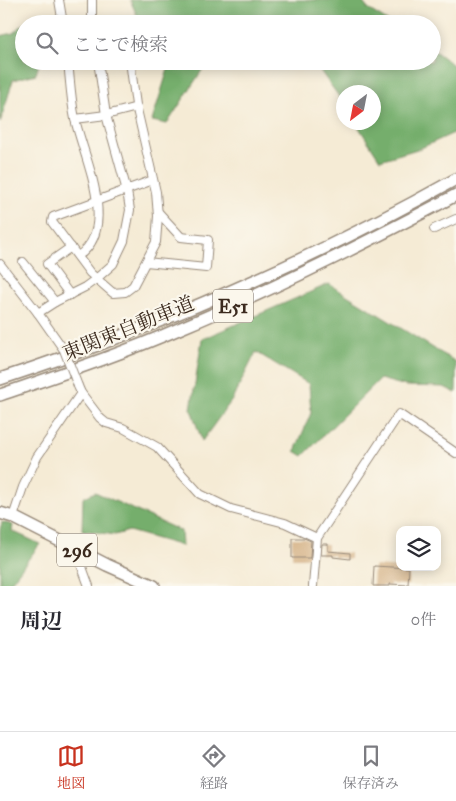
<!DOCTYPE html>
<html lang="ja">
<meta charset="utf-8">
<style>
:root{--surface:#fff;--page:#f2f2f3;--text:#2b2b33;--muted:#7c7c81;--line:#e1e1e2;--accent:#c8321e}
body{margin:0;font-family:"IM FELL Great Primer","Noto Serif JP",serif;background:var(--page);color:var(--text)}
.controls{position:absolute;right:15px;bottom:15px;display:grid;overflow:hidden;border-radius:10px;box-shadow:0 2px 12px #0003}
.controls button{width:45px;height:45px;display:grid;place-items:center;padding:0;border:0;border-bottom:1px solid var(--line);background:var(--surface);color:var(--text);font:25px sans-serif}
.compass{position:absolute;left:336px;top:85px;width:45px;height:45px;border-radius:50%;background:var(--surface);box-shadow:0 2px 12px #0003;rotate:212deg}
.list{margin:0;padding:0;list-style:none}
h2{display:flex;justify-content:space-between;align-items:center;height:65px;margin:0;padding:0 20px;font-size:21px}
h2 small{font-size:16px;font-weight:400;color:var(--muted)}
.icon{flex:none;width:28px;height:28px;fill:none;stroke:currentColor;stroke-width:2;stroke-linecap:round;stroke-linejoin:round}
.map{position:relative;flex:none;width:456px;height:586px;overflow:hidden}
.search{position:absolute;background:var(--surface);box-shadow:0 2px 12px #0003;left:15px;right:15px;top:15px;height:55px;display:flex;align-items:center;gap:12px;box-sizing:border-box;padding:0 18px;border-radius:28px;color:var(--muted);font-size:19px}
.sheet{height:145px;background:var(--surface)}
nav{display:flex;justify-content:space-around;align-items:center;box-sizing:border-box;height:70px;border-top:1px solid var(--line);background:var(--surface);font-size:14px;color:var(--muted)}
nav a{display:grid;justify-items:center;gap:2px}
nav .on{color:var(--accent)}
.map>svg:first-child{display:block}
.forest{fill:#74ae6c;stroke:#586c45}
.building{fill:#d3af82}
.lines{fill:none;stroke-linecap:round;stroke-linejoin:round}
.minor-casing{stroke:#988a7a;stroke-width:10}
.highway-casing{stroke:#988a7a;stroke-width:14}
.minor{stroke:#fff;stroke-width:8}
.highway{stroke:#fff;stroke-width:11}
.minor-bridge-casing{stroke:#988a7a;stroke-width:10;stroke-linecap:butt}
.minor-bridge{stroke:#fff;stroke-width:8}
.labels{text-anchor:middle;dominant-baseline:central;stroke-width:4.5;stroke-linejoin:round;paint-order:stroke}
.shield{fill:#fbf7ec;stroke:#75685c;stroke-width:1}
.shield-label{font-size:19px;font-weight:bold;fill:#3b2a1e}
.street-label{font-size:20px;fill:#3b2a1e;stroke:#fbf7ec}
</style>
<div class="map">
<svg width="456" height="586" viewBox="0 0 456 586">
<rect width="100%" height="100%" fill="#fbf7ec"/>
<filter id="ink" filterUnits="userSpaceOnUse"><feTurbulence type="fractalNoise" baseFrequency=".02" numOctaves="2"/><feDisplacementMap in="SourceGraphic" scale="10" xChannelSelector="R" yChannelSelector="G"/><feConvolveMatrix kernelMatrix="1 2 1 2 8 2 1 2 1" color-interpolation-filters="sRGB"/></filter>
<filter id="wash" filterUnits="userSpaceOnUse"><feTurbulence type="fractalNoise" baseFrequency=".0096" numOctaves="4" result="noise"/><feDisplacementMap in="SourceGraphic" scale="20" xChannelSelector="R" yChannelSelector="G"/><feGaussianBlur stdDeviation="1.12" result="paint"/><feColorMatrix in="noise" values="0 0 0 0 0 0 0 0 0 0 0 0 0 0 0 0 0 1.4 0 .05"/><feComposite in="paint" operator="in"/></filter>
<g filter="url(#wash)">
<rect width="100%" height="100%" fill="#f5ebd5"/>
<g class="forest">
<polygon points="130,0 361,0 368,9 392,24 285,24 280,17 269,24 141,24"/>
<polygon points="24,24 24,61 40,61 36,74 13,80 0,123 0,36 13,33"/>
<polygon points="432,49 456,67 456,132 421,148 380,160 356,123 374,122 374,92 344,92 343,102 313,61 432,61"/>
<polygon points="165,61 208,61 167,124 152,121 169,66"/>
<polygon points="329,284 456,362 456,393 444,387 406,386 380,379 303,456 295,451 311,413 309,384 256,352 232,400 202,441 191,409 202,339"/>
<polygon points="95,492 181,531 182,546 129,531 115,535 82,530 83,498"/>
<polygon points="2,522 13,525 12,531 40,544 8,586 0,586 0,530"/>
</g>
<g id="blocks">
<g class="building">
<polygon points="292,538 304,538 311,541 310,558 292,558"/>
<polygon points="322,544 328,544 328,551 350,553 350,559 333,557 333,555 321,555"/>
<polygon points="374,566 409,568 408,585 390,584 390,586 373,586"/>
</g>
</g>
</g>
<g filter="url(#ink)">
<use href="#blocks" fill-opacity="0" stroke="#988a7a" stroke-width="1"/>
<g class="lines">
<defs>
<g id="minor">
<polyline points="59,0 63,24"/>
<polyline points="92,0 92,24"/>
<path d="M68,61C70,80 71,100 75,119C83,156 120,229 78,256"/>
<polyline points="130,61 136,105 156,192 158,216 156,242 133,286 125,292 113,293 90,273 52,222 53,217 153,180"/>
<polyline points="75,119 106,115 137,107"/>
<polyline points="434,229 456,219"/>
<polyline points="23,262 55,302"/>
<polyline points="146,262 206,268 208,240 181,237 158,212"/>
<polyline points="0,264 38,313 64,350"/>
<polyline points="70,295 47,264 71,247"/>
<polyline points="38,313 55,302 85,287 96,279 113,264 124,241 130,210 127,191 106,115 98,61"/>
<polyline points="78,386 81,393 100,418 106,423 123,428 157,447 200,494 231,509 285,523 317,538"/>
<polyline points="13,517 23,487 37,457 81,393"/>
<polyline points="82,552 79,559 89,586"/>
<polyline points="313,586 317,538 399,414 456,453"/>
</g>
<g id="highway">
<path d="M0,379C159,327 310,261 456,179"/>
<path d="M0,395C61,374 122,354 181,328C275,289 366,243 456,195"/>
<polyline points="0,513 13,517 107,565 154,586"/>
</g>
</defs>
<use href="#minor" class="minor-casing"/>
<use href="#highway" class="highway-casing"/>
<use href="#minor" class="minor"/>
<use href="#highway" class="highway"/>
<defs>
<polyline id="minor-bridge" points="64,350 78,386"/>
</defs>
<use href="#minor-bridge" class="minor-bridge-casing"/>
<use href="#minor-bridge" class="minor-bridge"/>
</g>
</g>
<g class="labels">
<g class="shield">
<rect x="213" y="289.5" width="40" height="33" rx="4"/>
<rect x="57" y="533.5" width="40" height="33" rx="4"/>
</g>
<g class="shield-label">
<text x="233" y="306">E51</text>
<text x="77" y="550">296</text>
</g>
<g class="street-label">
<text transform="translate(128 328) rotate(-22)">東関東自動車道</text>
</g>
</g>
</svg>
<div class="controls">
<button><svg class="icon" aria-label="layers" viewBox="0 0 24 24"><path d="M12 4l9 5-9 5-9-5zM3 14l9 5 9-5"/></svg></button>
</div>
<svg class="compass" viewBox="-18 -18 36 36"><path d="M0-13l5 13h-10z" fill="#e53935"/><path d="M0 13l5-13h-10z" fill="#7c7c81"/></svg>
<div class="search"><svg class="icon" aria-label="search" viewBox="0 0 24 24"><circle cx="10" cy="10" r="6"/><path d="M15 15l6 6"/></svg>ここで検索</div>
</div>
<section class="sheet">
<h2>周辺<small>0件</small></h2>
<ul class="list">
</ul>
</section>
<nav>
<a class="on"><svg class="icon" aria-label="map" viewBox="0 0 24 24"><path d="M3 6l6-2 6 2 6-2v14l-6 2-6-2-6 2zM9 4v14M15 6v14"/></svg>地図</a>
<a><svg class="icon" aria-label="directions" viewBox="0 0 24 24"><path d="M12 3l9 9-9 9-9-9zM9 14v-3h6M13 9l2 2-2 2"/></svg>経路</a>
<a><svg class="icon" aria-label="saved" viewBox="0 0 24 24"><path d="M7 4h10v16l-5-4-5 4z"/></svg>保存済み</a>
</nav>
